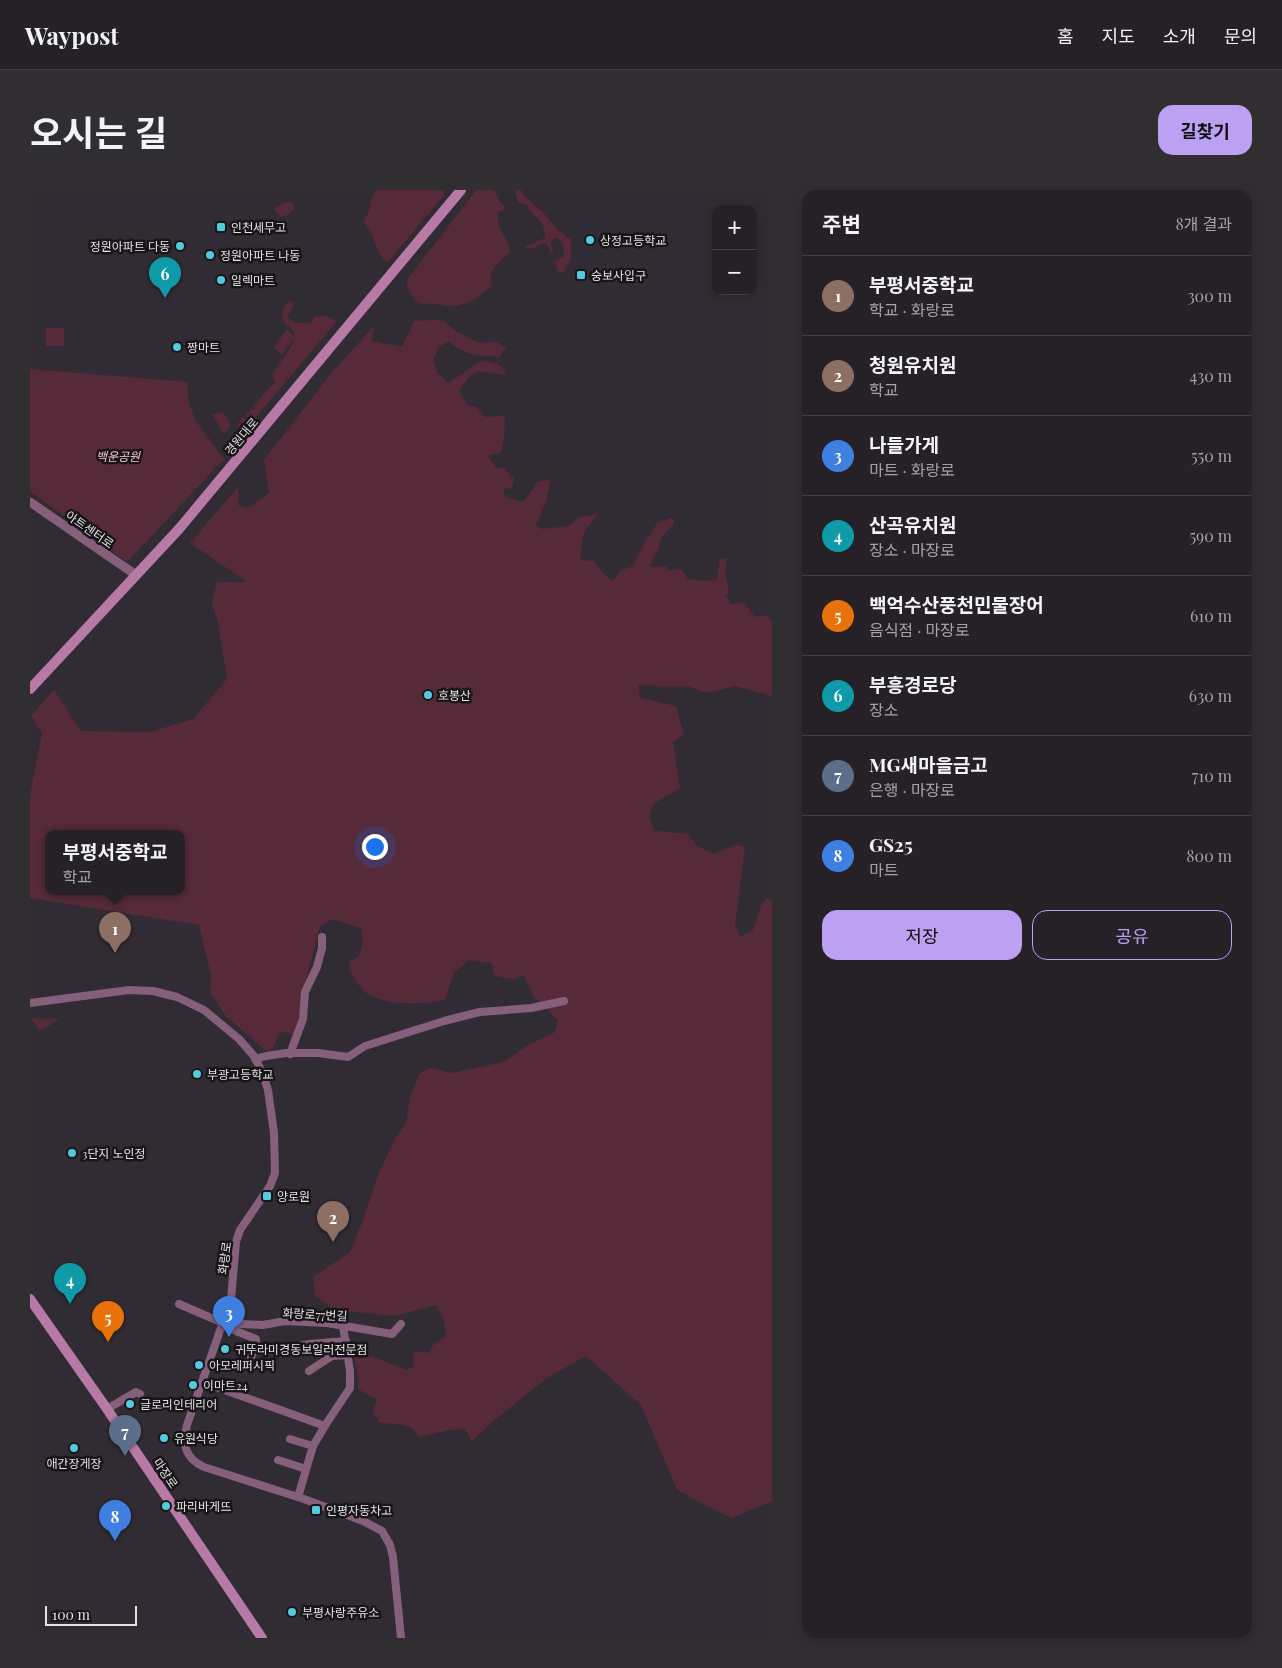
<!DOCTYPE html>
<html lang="ko">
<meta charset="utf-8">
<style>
:root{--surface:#252126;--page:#312e32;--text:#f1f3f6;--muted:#a3a3a7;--line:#423e43;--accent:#bca0f2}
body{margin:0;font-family:"Playfair Display","Noto Sans KR",serif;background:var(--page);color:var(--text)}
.controls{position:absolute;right:15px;top:15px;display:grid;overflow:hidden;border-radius:10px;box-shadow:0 2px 12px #0003}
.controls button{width:45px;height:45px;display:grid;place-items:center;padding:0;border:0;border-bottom:1px solid var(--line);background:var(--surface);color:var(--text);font:25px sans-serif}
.scale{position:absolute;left:15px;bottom:12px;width:92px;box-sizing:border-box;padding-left:5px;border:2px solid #e5e2e6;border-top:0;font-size:14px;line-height:18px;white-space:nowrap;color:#e5e2e6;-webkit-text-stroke:4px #181518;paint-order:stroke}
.you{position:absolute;left:344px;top:656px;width:18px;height:18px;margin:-12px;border:4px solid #fff;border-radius:50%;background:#1a73e8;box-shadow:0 0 0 8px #1a73e833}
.badge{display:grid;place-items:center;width:32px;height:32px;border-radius:50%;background:var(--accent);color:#fff;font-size:16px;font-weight:700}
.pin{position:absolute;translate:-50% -41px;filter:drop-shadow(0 1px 2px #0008)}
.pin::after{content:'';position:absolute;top:26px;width:18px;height:15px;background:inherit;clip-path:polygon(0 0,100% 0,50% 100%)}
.popup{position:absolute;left:15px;top:640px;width:140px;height:65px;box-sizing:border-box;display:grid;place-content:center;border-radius:10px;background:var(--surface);filter:drop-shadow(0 1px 4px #0005);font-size:16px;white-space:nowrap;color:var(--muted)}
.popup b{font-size:19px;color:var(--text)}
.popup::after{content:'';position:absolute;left:50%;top:100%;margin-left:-10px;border:10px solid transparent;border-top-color:var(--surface)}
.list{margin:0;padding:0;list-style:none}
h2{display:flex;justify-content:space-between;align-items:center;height:65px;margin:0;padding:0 20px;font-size:21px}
h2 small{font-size:16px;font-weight:400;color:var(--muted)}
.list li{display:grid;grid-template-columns:32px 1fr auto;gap:15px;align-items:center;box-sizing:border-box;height:80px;padding:0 20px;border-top:1px solid var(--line)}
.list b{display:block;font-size:19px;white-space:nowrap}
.list p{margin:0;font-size:16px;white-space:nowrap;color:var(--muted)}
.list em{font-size:16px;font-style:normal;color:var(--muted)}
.actions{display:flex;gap:10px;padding:15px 20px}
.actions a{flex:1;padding:11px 0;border:1px solid var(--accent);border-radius:15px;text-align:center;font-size:18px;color:var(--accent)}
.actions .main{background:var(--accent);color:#111}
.map{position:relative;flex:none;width:742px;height:1448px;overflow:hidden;border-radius:15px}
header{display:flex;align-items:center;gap:30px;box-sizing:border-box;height:70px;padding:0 25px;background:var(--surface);border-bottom:1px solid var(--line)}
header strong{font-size:24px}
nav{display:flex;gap:28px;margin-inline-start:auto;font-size:18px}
.intro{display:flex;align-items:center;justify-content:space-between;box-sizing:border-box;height:120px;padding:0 30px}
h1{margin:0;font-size:35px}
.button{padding:12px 22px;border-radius:15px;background:var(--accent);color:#111;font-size:18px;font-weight:700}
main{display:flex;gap:30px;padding:0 30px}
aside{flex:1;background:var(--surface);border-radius:15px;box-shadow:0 2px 12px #0003}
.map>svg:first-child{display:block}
.green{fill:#562a39;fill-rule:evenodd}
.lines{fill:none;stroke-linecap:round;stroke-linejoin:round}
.minor{stroke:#865f7a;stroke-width:8}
.tertiary{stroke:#865f7a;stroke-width:9}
.secondary{stroke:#b779a5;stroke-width:10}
.poi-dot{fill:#55cadf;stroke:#181518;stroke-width:2}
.labels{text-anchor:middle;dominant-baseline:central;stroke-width:5;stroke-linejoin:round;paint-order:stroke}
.poi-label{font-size:12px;fill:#e5e2e6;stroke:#181518;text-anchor:start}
.street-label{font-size:12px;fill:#e5e2e6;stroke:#181518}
.park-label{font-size:12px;font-style:italic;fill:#fac2d2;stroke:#181518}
</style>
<header>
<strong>Waypost</strong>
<nav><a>홈</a><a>지도</a><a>소개</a><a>문의</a></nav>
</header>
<div class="intro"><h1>오시는 길</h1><a class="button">길찾기</a></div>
<main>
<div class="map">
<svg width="742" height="1448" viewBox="0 0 742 1448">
<rect width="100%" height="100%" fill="#312c33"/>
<g class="green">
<polygon points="347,0 414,0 414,5 357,73 348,62 343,46 335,35 334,30 339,22 341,9"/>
<path d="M446,0H464L470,12L474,15L475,20L467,22C468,28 468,34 470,39C474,48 480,52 480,62C471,72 456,79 462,95C452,106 436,116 421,116C415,116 410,114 405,114C401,113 397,114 393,114C383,112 376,100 377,90Z"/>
<path d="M485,0H491L496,8L513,22L527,39L541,50V68L534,82H528L525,71L534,66L533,55L529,49L525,48L521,51L523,64L520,62L518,56L514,53L504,58L497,59L495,57L515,48C517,29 501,28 497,15L488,12Z"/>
<polygon points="256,12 262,12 265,18 259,24 252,27 246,22 245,18"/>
<path d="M260,110L264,115L258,126L259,130L267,133L282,132L285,127L296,126L307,131L222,232L215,225L222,219L226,220L222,217L245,192L242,185L244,181L260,159L263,151V149L252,165L244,157L257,139L264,147V142L252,129C253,121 253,116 260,110Z"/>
<path d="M405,130L414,131L427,142L449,153L466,152L476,158L469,167C449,165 434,166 419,151L410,156L403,169L407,183L419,193L450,171C462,172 472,172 476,185L449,181L439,187L429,200L438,216L447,217L455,227L475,226L474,247L471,262L458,266L466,278H474L484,289L482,298L473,299L475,307L493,312L508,292L521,289L516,311L506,335L512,339L539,336L549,327L568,324L554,342L550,370L564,371L572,382L583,391L590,381L603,376L615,352L628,332L643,328L644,334L632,346L628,360L619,377L635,376L640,381L651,379L658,389L675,391L687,389L690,369L697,368L695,384L699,402L696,405L701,414L714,412L725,427L735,425L742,431V506L705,496L677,503L657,496L643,497L608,495L610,508L646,516L654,545L643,552L650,598L623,614L619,628L625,641L658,644L667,656L684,664L706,655L715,657L705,735L710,747L723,740L731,715L737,708L742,710V1311L701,1328L647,1300L611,1215L556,1166L517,1188L466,1229L442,1251L435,1239L420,1240L389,1247C380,1230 365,1236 349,1232L343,1222L347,1210L328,1199L329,1188L323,1164L346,1168L376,1180L383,1177L384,1161L398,1163L403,1155L416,1146L414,1130L406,1115L365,1126L304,1120L285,1106L283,1087L320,1062L334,1028L348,985L364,950L376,933L380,907L389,884L400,878L422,883L473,872L500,854L525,842L528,830L503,806L494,785L483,789L465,786L461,773L439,770L424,783L415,810C392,814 356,817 335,802C329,797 324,787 319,780L320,771L329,766L333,753L331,738L301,729L290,736L275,793L270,825L263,846L255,841L248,845L243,859L236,861L195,825L180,802L181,786L169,735L0,708V604L12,543L1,526L24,500L51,541L120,542L163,529L197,489L188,432L182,414L187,392H217L160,353L208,297L209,316L218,318L239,303L234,270L303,181L344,136L342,151L372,157L384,131ZM19,644H151V702H19Z"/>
<rect x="16" y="138" width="18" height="18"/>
<polygon points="0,179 157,192 159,213 165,230 194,269 97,372 0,301"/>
<polygon points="194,223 201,236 194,244 182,224"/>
<polygon points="213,227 220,234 213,242 208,238 208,234"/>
<polygon points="0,828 29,829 11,841"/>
</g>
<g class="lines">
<g class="minor">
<path d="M0,813L99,800L123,801L147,807L174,820L209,849L224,866L232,882L238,900L244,943L245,983L240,996L210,1040L206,1052L201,1109L157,1235C152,1255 155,1268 174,1277L274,1309L333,1331L352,1341L360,1355L363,1367L371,1448"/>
<polyline points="260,864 273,829 275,802 287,777 292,758 292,747"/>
<polyline points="225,869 236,866 256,863 288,863 318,867 335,856 414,831 450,822 501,818 534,811"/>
<polyline points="149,1114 193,1133 196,1137 226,1149 226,1157 221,1167"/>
<polyline points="193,1133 233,1135 255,1131 297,1133 362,1144 371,1134"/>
<polyline points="241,1161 280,1154 316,1151"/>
<polyline points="279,1181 302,1166 318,1165"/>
<polyline points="172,1192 295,1236"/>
<polyline points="77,1219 106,1202 110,1204"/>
<polyline points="260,1249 283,1256"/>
<polyline points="248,1270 276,1279"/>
<polyline points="268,1307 283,1256 296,1234 320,1198 320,1181 313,1136"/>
</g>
<polyline class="tertiary" points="0,312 106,385"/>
<g class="secondary">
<polyline points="0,499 149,339 431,0"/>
<polyline points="0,1109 77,1219 232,1448"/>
</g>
</g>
<g class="poi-dot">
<rect x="186" y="32" width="10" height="10" rx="2.5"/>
<circle cx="560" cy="50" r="5"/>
<circle cx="150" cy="56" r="5"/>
<circle cx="180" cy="65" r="5"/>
<rect x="546" y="80" width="10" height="10" rx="2.5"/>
<circle cx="191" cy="90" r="5"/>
<circle cx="147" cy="157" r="5"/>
<circle cx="398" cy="505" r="5"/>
<circle cx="167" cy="884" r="5"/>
<circle cx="42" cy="963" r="5"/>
<rect x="232" y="1001" width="10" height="10" rx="2.5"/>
<circle cx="195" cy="1159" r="5"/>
<circle cx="169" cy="1175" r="5"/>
<circle cx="163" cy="1195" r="5"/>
<circle cx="100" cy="1214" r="5"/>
<circle cx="134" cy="1248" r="5"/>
<circle cx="44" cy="1258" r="5"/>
<circle cx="136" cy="1316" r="5"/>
<rect x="281" y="1315" width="10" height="10" rx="2.5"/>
<circle cx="262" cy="1422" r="5"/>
</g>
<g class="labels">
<g class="poi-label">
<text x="201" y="37">인천세무고</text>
<text x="570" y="50">상정고등학교</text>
<text x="140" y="56" text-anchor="end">정원아파트 다동</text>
<text x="190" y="65">정원아파트 나동</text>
<text x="561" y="85">숭보사입구</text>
<text x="201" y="90">일렉마트</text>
<text x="157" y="157">짱마트</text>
<text x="408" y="505">호봉산</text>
<text x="177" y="884">부광고등학교</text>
<text x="52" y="963">3단지 노인정</text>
<text x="247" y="1006">양로원</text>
<text x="205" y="1159">귀뚜라미경동보일러전문점</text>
<text x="179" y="1175">아모레퍼시픽</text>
<text x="173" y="1195">이마트24</text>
<text x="110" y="1214">글로리인테리어</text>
<text x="144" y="1248">유원식당</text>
<text x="44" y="1273" text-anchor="middle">애간장게장</text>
<text x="146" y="1316">파리바게뜨</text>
<text x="296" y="1320">인평자동차고</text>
<text x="272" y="1422">부평사랑주유소</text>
</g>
<g class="street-label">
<text transform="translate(211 246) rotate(-50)">경원대로</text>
<text transform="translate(60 339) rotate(35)">아트센터로</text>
<text transform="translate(194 1068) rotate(-82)">화랑로</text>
<text transform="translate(285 1124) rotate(3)">화랑로77번길</text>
<text transform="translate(136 1283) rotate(56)">마장로</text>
</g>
<g class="park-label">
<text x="88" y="266">백운공원</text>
</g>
</g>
</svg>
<div class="controls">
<button>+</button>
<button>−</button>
</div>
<div class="scale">100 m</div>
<div class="you"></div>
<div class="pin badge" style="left:85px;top:763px;background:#8d6e63">1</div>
<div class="popup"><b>부평서중학교</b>학교</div>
<div class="pin badge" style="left:303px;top:1052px;background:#8d6e63">2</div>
<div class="pin badge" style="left:199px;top:1147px;background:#3f7fe0">3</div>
<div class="pin badge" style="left:40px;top:1114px;background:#0f9aa8">4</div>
<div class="pin badge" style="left:78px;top:1152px;background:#e8710a">5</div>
<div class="pin badge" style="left:135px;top:108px;background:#0f9aa8">6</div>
<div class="pin badge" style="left:95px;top:1266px;background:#5c6f8a">7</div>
<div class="pin badge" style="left:85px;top:1351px;background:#3f7fe0">8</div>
</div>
<aside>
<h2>주변<small>8개 결과</small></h2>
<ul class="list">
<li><span class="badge" style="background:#8d6e63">1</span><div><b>부평서중학교</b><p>학교 · 화랑로</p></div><em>300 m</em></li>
<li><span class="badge" style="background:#8d6e63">2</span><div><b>청원유치원</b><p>학교</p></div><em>430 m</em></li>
<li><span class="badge" style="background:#3f7fe0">3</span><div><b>나들가게</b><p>마트 · 화랑로</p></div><em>550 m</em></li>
<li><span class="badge" style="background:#0f9aa8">4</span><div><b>산곡유치원</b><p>장소 · 마장로</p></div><em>590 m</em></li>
<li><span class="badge" style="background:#e8710a">5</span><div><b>백억수산풍천민물장어</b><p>음식점 · 마장로</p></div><em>610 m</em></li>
<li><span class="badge" style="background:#0f9aa8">6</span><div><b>부흥경로당</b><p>장소</p></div><em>630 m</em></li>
<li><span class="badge" style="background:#5c6f8a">7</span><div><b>MG새마을금고</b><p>은행 · 마장로</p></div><em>710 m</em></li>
<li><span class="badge" style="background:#3f7fe0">8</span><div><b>GS25</b><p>마트</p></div><em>800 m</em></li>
</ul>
<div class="actions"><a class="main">저장</a><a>공유</a></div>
</aside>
</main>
